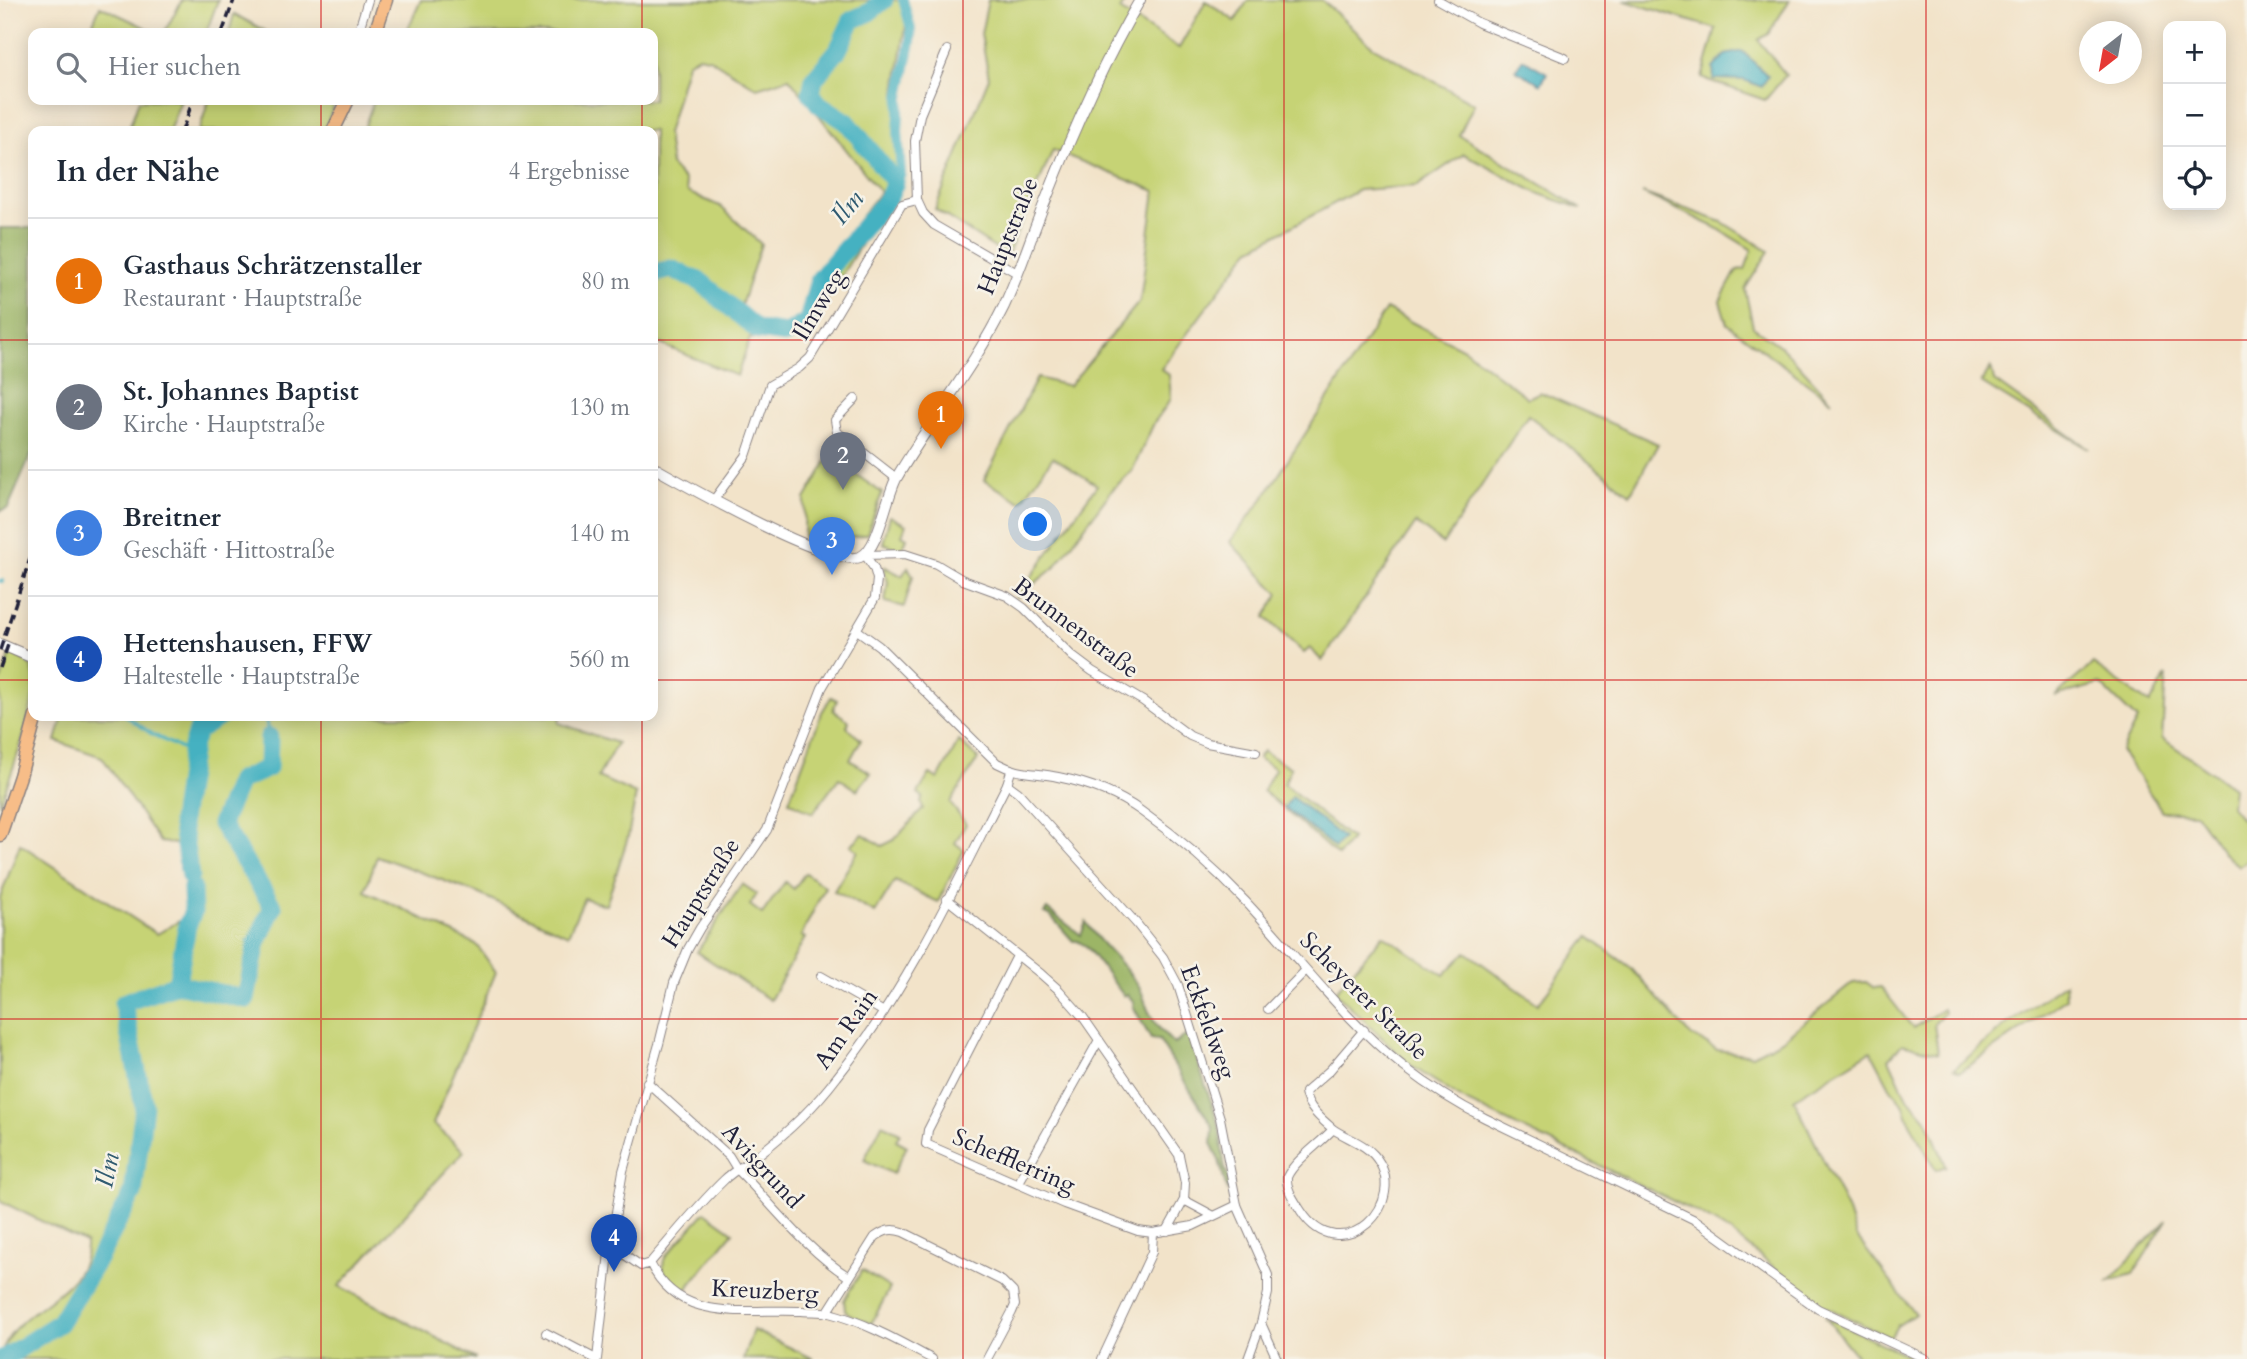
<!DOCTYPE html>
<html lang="de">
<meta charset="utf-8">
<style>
:root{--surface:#fff;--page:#f6f6f7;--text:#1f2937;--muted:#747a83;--line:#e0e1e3;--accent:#b5179e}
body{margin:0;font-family:Cardo,serif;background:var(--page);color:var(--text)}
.controls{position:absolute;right:21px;top:21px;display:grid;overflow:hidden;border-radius:14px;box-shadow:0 4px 18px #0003}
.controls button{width:63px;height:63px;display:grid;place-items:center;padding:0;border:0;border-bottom:2px solid var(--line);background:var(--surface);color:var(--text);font:35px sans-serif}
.compass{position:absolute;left:2079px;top:21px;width:63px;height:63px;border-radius:50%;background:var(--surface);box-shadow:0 4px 18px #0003;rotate:211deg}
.you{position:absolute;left:1036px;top:525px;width:24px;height:24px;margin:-18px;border:5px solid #fff;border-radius:50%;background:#1a73e8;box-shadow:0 0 0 10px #1a73e833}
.badge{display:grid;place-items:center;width:46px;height:46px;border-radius:50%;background:var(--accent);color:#fff;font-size:23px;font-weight:700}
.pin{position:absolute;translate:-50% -58px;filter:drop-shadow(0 2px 4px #0008)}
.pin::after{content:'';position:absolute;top:37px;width:24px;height:21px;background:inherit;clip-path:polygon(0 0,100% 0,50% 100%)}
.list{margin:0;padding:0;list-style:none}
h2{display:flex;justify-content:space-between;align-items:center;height:91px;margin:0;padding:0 28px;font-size:30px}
h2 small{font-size:23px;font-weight:400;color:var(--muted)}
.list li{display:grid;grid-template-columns:46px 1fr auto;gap:21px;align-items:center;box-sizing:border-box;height:126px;padding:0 28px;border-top:2px solid var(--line)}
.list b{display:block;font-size:26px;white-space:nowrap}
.list p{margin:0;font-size:23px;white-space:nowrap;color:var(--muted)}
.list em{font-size:23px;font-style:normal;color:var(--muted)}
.icon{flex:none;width:38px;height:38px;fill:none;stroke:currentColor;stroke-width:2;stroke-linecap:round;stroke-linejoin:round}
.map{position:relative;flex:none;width:2247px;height:1359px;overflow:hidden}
.search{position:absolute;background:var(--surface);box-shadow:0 4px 18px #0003;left:28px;top:28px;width:630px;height:77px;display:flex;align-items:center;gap:18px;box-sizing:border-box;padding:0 24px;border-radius:14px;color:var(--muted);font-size:26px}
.panel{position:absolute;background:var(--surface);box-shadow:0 4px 18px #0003;left:28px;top:126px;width:630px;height:595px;border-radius:14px}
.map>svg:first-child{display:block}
.green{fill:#c6d374;stroke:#747a58;stroke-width:2;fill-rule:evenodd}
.forest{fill:#9cb566;stroke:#5f6c50;stroke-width:2}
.water{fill:#44b1c1;stroke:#336a7e;stroke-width:2}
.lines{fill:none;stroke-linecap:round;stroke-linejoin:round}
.stream{stroke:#44b1c1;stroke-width:3.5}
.canal{stroke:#44b1c1;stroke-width:10}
.river{stroke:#44b1c1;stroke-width:19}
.minor-casing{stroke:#8a8282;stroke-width:10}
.tertiary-casing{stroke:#8a8282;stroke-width:12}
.primary-casing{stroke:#8a8282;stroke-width:15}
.minor{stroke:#fff;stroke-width:8}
.tertiary{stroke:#fff;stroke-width:10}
.primary{stroke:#f7bd88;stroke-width:12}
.rail{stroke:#22223b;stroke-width:3.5;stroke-dasharray:10 5;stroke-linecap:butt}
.grid{fill:none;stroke:#d62828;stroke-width:2;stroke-opacity:0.55}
.labels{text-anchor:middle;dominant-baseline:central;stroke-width:5;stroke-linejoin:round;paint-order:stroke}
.street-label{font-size:24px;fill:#22223b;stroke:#f7f3e8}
.water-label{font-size:26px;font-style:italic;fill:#305b71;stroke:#f7f3e8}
</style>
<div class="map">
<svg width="2247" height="1359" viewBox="0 0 2247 1359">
<rect width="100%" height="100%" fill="#f7f3e8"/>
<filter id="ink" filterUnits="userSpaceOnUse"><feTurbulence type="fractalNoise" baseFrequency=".0143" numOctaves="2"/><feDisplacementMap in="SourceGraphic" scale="14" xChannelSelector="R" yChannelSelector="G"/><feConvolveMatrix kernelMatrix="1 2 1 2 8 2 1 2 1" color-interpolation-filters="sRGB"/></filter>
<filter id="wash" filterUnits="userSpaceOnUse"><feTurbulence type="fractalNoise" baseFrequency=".00686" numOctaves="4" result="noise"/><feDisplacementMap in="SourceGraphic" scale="28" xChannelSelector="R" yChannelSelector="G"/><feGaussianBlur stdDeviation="1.57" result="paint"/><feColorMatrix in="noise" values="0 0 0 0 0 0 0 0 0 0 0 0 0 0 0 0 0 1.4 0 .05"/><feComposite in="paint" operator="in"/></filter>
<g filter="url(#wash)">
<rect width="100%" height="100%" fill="#f2e3c9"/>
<g class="green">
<polygon points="182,0 218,0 206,33 164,33"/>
<path d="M421,0H903L907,18L896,90L899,183L802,339L750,338L737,376L653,341V131H363L374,100H653V33H406ZM698,56L709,58L757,88L789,78L880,192L812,281L804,318L790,328L754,323L740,309L761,244L720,206L687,192L684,180L671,166L667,134L687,63Z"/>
<polygon points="988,0 1126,0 1120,10 1179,48 1206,1 1235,21 1248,0 1322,0 1372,46 1474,104 1459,135 1582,209 1537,193 1464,154 1417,186 1359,190 1250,249 1161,369 1169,375 1171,399 1154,423 1132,471 1112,490 1055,567 1016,598 1097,485 1053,457 1021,502 984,480 1037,378 1069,386 1140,301 1155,191 1053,150 1007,256 935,209 989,78 981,34"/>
<polygon points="1623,0 1790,0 1768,34 1758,40 1786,75 1765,100 1702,78 1716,29"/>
<polygon points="100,6 157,33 89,33"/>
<polygon points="234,14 269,33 229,33"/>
<polygon points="139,100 181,100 169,131 128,131"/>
<polygon points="209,100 336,100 324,131 199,131"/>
<polygon points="1642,193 1722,222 1769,251 1745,289 1753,327 1783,348 1832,401 1727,324 1720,301 1737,270 1745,269 1752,250 1715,227"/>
<polygon points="1386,309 1464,349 1528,398 1540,392 1658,444 1630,494 1528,415 1443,544 1416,523 1322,661 1310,648 1304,653 1265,617 1279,594 1230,542 1265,496"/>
<polygon points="1991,367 1994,381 2089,449 1981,383"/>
<path d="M830,456L882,493L867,534C846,540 826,540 804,538L805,499Z"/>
<polygon points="890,516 906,525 902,535 907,538 902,550 883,543"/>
<polygon points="885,567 902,576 908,567 913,576 904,607 885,602 888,582 884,570"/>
<path d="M11,653C17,657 29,661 32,669C43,692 9,779 0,805V683Z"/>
<polygon points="2093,664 2150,704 2166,675 2162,738 2233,788 2231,806 2247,826 2247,861 2239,866 2225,855 2195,813 2162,811 2121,751 2137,720 2100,684 2055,696"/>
<polygon points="831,697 837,700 833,710 849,721 847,727 861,740 850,760 871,773 857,790 839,778 813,813 789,801 822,712"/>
<path d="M63,716H560L559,723L617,743L598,777L636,794L628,837L606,905L584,898L568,935L477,893L377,856L365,891L476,944L496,972L433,1124L464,1151L339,1286L476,1359H0V1354C4,1347 8,1337 14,1330C37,1302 88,1287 86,1243L0,1201V898L20,844L157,934L191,914L183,845L160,842L102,757L56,741Z"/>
<polygon points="959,741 978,759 950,803 966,824 955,843 964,850 938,902 895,881 875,913 834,891 858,851 851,845 863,834 882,846 894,840 923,809 921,802 923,797 918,793 930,774 938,779"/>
<polygon points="1263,751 1291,768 1284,784 1351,839 1338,856 1263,791 1275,769 1258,758"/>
<polygon points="805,873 825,887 801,936 805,938 770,1000 697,952 742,884 757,894 750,905 762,914 785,882 794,889"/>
<polygon points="1383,935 1444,975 1466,952 1538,1004 1588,937 1630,967 1688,1033 1717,1050 1752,1055 1782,1040 1853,983 1866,982 1874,988 1881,987 1913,1028 1943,1009 1944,1013 1934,1024 1938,1053 1902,1044 1889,1059 1906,1096 1927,1120 1946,1166 1936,1170 1910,1123 1904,1106 1890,1087 1871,1051 1794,1099 1847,1209 1856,1236 1915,1314 1897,1326 1890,1338 1820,1304 1730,1232 1698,1213 1465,1101 1410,1065 1335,992"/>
<polygon points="2065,983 2066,998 1960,1072 1954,1069 2007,1024"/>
<polygon points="882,1124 900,1133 896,1140 907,1146 893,1174 864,1160"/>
<path d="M705,1212L733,1232L685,1291C672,1280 658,1276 665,1257Z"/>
<polygon points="2167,1220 2133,1274 2109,1281"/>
<polygon points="862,1270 890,1288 871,1324 849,1314 845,1310 844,1300"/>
<polygon points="1825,1317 1915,1359 1859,1359"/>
<polygon points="753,1330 814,1359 743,1359"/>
</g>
<g class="forest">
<polygon points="0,228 33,228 33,450 8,508 0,511"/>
<path d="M1047,909L1081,935L1086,922C1101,947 1126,964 1140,989C1144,996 1145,1003 1148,1010C1154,1024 1164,1034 1174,1044L1188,1034L1219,1125L1225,1170L1231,1181L1227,1190L1219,1160L1212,1145L1213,1127L1159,1040L1151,1039L1133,1006L1134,1002L1127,994L1124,996L1086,946L1077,941H1073L1050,915L1044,913Z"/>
</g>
<g class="water">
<polygon points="1742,51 1768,76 1762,87 1744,80 1714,79 1713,68 1725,55"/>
<polygon points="1523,59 1547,73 1541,84 1516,70"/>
<polygon points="1292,797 1343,838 1335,848 1284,807"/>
</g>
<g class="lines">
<g class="stream">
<polyline points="0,581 3,581"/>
<polyline points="126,716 152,734 191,754"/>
<polyline points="265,716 269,737"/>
</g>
<polyline class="canal" points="895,182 901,174 898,131 900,97 911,42 911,29 903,0"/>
<g class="river">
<polyline points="653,274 671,269 701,282 757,330 787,334 808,321 819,280 889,197 895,182 847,122 819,104 811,93 814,79 838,50 852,20 868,13 884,0"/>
<polyline points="190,876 181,821 192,747 197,731 221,716"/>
<polyline points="177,984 187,926 193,912 192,888"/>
<polyline points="3,1359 59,1323 98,1259 133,1193 144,1106 123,1003 177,984 246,999 257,942 273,907 221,824 239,781 268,768 269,737"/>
</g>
</g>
</g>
<g filter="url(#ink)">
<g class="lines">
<defs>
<g id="minor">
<polyline points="1438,0 1479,23 1565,58"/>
<polyline points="358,33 368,0"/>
<polyline points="947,50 920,115 915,141 917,200 923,213 934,225 1017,273"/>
<polyline points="855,399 835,420 837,432 896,478"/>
<polyline points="713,501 746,456 770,385 799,368 810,358 902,204 917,200"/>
<polyline points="865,555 905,554 936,564 963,580 1007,596 1024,608 1072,656 1092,671 1143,701 1190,736 1207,743 1256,752"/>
<path d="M857,630L879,646L997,763C1019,775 1034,772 1058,777C1088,783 1116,793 1141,811C1178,837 1215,869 1246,902C1298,957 1344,1020 1404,1067C1430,1087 1457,1104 1485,1118L1697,1221L1818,1309L1926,1359"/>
<polyline points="1007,784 1018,792 1136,923 1163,957 1178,985 1220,1118 1237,1205 1268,1275 1268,1293 1261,1323 1248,1359"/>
<polyline points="947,899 1041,974 1059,990 1083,1017 1179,1155 1185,1183 1184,1200"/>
<polyline points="1017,956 928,1130 926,1144 1064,1204 1138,1231 1153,1233 1193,1226 1237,1205"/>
<polyline points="821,976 884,1012"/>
<polyline points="1268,1009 1306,970"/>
<path d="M647,1082L729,1156L737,1169C773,1205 806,1250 849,1277"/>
<path d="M1333,1129C1346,1138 1364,1143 1374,1155C1414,1201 1341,1273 1301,1211C1294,1200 1286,1189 1287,1177C1295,1160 1320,1144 1333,1129C1321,1119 1307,1107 1305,1092L1330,1070L1364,1030"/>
<polyline points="1018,1184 1099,1040"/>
<polyline points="1167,1231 1184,1200 1212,1215"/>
<path d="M609,1253H622L641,1266L650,1263C680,1325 746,1308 802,1311C811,1312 821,1311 829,1313C865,1322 900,1342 932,1359"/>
<path d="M650,1263C674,1235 697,1206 724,1180C734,1170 747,1164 758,1155C787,1133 815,1106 837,1077C908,989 956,884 1007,784L1011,771"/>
<path d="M827,1313L875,1237C885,1230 891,1228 903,1232L1002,1281L1013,1292L1015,1305L1012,1312L987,1359"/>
<polyline points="1261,1323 1277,1359"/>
<polyline points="546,1333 596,1359"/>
<polyline points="597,1359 609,1253 623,1171 659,1044 674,983 688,949 700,928 767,830 822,688 875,598 877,579 874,568 865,555"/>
<polyline points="1102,1359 1152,1252 1153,1233"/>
</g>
<g id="tertiary">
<path d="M653,467C685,485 831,568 860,557C879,550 886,496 897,477C931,419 974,367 1004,306C1020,272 1031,236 1045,202C1072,133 1102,64 1140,0"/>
<polyline points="0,644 33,658"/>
</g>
<g id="primary">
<polyline points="375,33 386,0"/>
<polyline points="333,131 348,100"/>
<polyline points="0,835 20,776 36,716"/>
</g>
</defs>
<use href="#minor" class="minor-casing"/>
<use href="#tertiary" class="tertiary-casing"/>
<use href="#primary" class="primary-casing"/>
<use href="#minor" class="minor"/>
<use href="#tertiary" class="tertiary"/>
<use href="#primary" class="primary"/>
<g class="rail">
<polyline points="222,33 234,0"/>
<polyline points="182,131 193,100"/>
<polyline points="0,650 33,550"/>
<polyline points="0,668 9,642"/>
</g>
</g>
</g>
<path class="grid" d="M321,0V33M642,0V33M963,0V1359M1284,0V1359M1605,0V1359M1926,0V1359M321,100V131M642,100V131M0,340H33M653,340H2247M0,680H33M653,680H2247M321,716V1359M642,716V1359M0,1019H2247"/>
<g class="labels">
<g class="street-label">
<text transform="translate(1008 236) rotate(-68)">Hauptstraße</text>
<text transform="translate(819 305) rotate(-59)">Ilmweg</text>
<text transform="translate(1076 628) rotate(37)">Brunnenstraße</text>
<text transform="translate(701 893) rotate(-58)">Hauptstraße</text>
<text transform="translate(1364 996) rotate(45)">Scheyerer Straße</text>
<text transform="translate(1208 1022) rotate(70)">Eckfeldweg</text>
<text transform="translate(846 1029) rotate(-55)">Am Rain</text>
<text transform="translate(1014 1161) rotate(23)">Schefflerring</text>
<text transform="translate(762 1166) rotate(47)">Avisgrund</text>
<text transform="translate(765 1291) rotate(3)">Kreuzberg</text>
</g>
<g class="water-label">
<text transform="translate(847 207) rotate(-50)">Ilm</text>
<text transform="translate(107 1170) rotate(-78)">Ilm</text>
</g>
</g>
</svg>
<div class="controls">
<button>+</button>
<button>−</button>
<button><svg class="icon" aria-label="locate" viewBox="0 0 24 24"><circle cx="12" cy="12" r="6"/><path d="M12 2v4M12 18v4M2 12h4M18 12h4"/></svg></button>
</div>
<svg class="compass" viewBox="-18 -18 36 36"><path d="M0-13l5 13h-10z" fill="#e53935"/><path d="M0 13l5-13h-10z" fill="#747a83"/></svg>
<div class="you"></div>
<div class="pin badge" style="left:941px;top:449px;background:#e8710a">1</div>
<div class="pin badge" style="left:843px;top:490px;background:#6b7280">2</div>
<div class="pin badge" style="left:832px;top:575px;background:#3f7fe0">3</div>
<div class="pin badge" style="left:614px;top:1272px;background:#1a4fb4">4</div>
<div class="search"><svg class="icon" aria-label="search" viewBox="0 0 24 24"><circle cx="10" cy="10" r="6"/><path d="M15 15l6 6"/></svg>Hier suchen</div>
<section class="panel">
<h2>In der Nähe<small>4 Ergebnisse</small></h2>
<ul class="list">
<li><span class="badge" style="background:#e8710a">1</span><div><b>Gasthaus Schrätzenstaller</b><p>Restaurant · Hauptstraße</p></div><em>80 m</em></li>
<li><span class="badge" style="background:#6b7280">2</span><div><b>St. Johannes Baptist</b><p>Kirche · Hauptstraße</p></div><em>130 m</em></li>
<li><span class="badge" style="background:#3f7fe0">3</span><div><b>Breitner</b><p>Geschäft · Hittostraße</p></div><em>140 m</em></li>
<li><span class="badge" style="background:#1a4fb4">4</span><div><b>Hettenshausen, FFW</b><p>Haltestelle · Hauptstraße</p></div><em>560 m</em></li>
</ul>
</section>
</div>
